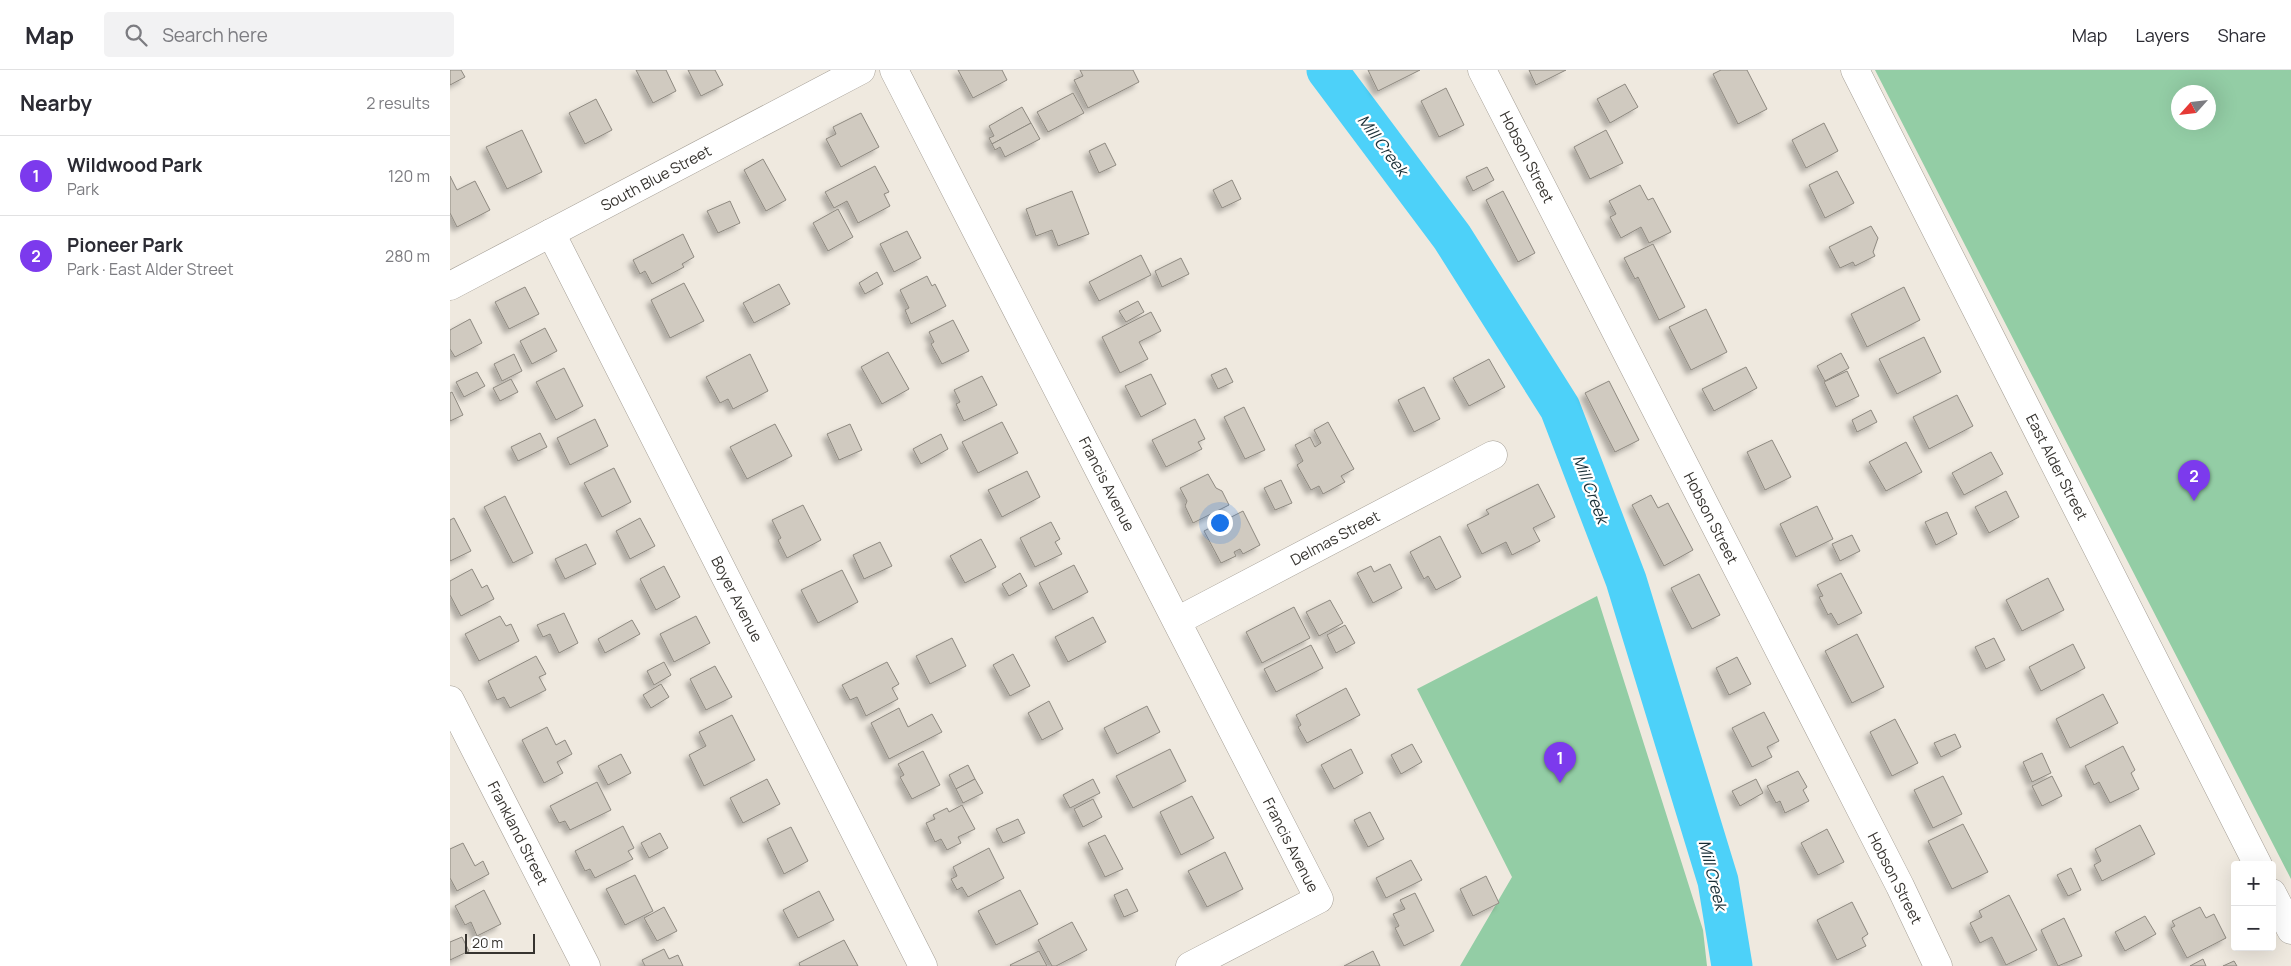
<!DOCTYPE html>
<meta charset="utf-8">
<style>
:root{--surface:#fff;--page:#f2f2f3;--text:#2b2b33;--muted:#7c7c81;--line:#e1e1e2;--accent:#7c3aed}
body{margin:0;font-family:Manrope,sans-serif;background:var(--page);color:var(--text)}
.controls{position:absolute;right:15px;bottom:15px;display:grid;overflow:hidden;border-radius:5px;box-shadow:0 5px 20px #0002}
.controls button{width:45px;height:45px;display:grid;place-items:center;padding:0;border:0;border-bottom:1px solid var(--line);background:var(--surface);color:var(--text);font:25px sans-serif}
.compass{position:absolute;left:1721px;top:15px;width:45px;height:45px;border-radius:50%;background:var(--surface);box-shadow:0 5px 20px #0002;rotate:243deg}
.scale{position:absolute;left:15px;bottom:12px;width:70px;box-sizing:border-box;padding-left:5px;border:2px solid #36332f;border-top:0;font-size:14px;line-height:18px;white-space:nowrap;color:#36332f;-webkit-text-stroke:4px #fff;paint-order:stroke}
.you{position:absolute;left:769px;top:452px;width:18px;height:18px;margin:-12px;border:4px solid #fff;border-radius:50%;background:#1a73e8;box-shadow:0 0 0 8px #1a73e833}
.badge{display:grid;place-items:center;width:32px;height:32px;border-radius:50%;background:var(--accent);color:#fff;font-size:16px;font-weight:700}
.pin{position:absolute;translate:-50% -41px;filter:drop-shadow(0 1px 2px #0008)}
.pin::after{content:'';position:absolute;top:26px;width:18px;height:15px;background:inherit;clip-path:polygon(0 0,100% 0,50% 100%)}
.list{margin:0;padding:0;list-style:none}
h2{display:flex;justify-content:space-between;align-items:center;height:65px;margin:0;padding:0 20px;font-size:21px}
h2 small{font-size:16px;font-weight:400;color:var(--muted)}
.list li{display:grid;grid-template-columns:32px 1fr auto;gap:15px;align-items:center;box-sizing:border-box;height:80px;padding:0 20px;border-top:1px solid var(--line)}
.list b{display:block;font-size:19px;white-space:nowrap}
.list p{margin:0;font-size:16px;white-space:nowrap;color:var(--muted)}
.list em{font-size:16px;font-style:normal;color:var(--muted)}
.icon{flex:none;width:28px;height:28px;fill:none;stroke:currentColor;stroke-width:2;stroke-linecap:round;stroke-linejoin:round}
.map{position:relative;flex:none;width:1841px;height:896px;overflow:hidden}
header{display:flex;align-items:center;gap:30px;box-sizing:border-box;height:70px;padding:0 25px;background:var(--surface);border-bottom:1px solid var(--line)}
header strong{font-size:24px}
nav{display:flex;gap:28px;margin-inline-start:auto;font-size:18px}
.search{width:350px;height:45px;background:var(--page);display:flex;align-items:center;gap:12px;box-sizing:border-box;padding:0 18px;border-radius:5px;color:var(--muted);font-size:19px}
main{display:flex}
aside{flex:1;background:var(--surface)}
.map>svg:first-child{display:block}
.green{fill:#93cda5;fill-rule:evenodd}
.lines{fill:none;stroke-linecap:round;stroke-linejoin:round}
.river{stroke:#4dd1f9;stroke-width:41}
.building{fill:#d0cac0;stroke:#8e8980;filter:url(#shadow)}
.minor-casing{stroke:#a49e95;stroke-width:29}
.major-casing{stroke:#a49e95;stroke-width:29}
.minor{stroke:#fff;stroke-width:28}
.major{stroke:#fff;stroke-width:28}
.labels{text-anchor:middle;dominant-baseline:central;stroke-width:4.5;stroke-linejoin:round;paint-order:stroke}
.street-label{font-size:15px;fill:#36332f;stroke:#fff}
.water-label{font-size:16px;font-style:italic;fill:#182e36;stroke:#fff}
</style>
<header>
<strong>Map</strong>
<div class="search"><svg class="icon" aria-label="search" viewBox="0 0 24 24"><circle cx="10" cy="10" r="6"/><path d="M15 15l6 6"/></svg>Search here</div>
<nav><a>Map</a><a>Layers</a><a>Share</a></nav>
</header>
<main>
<aside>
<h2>Nearby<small>2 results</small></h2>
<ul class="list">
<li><span class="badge">1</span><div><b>Wildwood Park</b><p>Park</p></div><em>120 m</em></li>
<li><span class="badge">2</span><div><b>Pioneer Park</b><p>Park · East Alder Street</p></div><em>280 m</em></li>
</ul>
</aside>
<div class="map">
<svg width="1841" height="896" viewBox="0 0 1841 896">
<defs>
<filter id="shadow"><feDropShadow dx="-4.5" dy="4.5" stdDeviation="2.5" flood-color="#0004"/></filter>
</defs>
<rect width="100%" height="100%" fill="#efe9df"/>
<g class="green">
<path d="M1425,0H1841V809ZM1728,22H1758V52H1728Z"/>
<polygon points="1147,526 1253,860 1257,896 1010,896 1062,807 967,619"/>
</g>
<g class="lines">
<polyline class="river" points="877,0 1002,167 1110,338 1176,510 1268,811 1282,896"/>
</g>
<g class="building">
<polygon points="0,0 11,0 15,7 0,15"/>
<polygon points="186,0 216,0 226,21 203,33"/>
<polygon points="238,0 265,0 273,15 251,26"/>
<polygon points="508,0 552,0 557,10 523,28"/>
<polygon points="630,0 683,0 689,12 638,38 624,10 633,6"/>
<polygon points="918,0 970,0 928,21"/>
<polygon points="1079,0 1116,0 1086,15"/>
<polygon points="1271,0 1297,0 1317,39 1288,54 1263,4"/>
<polygon points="1175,14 1188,37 1160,53 1147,29"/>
<polygon points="996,18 1014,55 989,67 971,31"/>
<polygon points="623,23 634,43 598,62 587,42"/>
<polygon points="146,29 162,60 135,74 119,43"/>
<polygon points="572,37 581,53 542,74 539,68 544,66 539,56"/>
<polygon points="411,43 429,77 391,97 376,69 386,64 383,57"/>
<polygon points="581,53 590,69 555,87 550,77 545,80 542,74"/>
<polygon points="1374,53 1388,81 1356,98 1342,70"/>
<polygon points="72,60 92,102 57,119 36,77"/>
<polygon points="1156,60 1173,93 1140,109 1124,77"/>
<polygon points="655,73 666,95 649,103 639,81"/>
<polygon points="313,89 336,130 316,141 294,100"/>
<polygon points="425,96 439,122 434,124 440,136 408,153 397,131 384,138 375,122"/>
<polygon points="1037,97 1044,110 1023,121 1016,107"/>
<polygon points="1387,101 1404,133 1375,148 1359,115"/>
<polygon points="0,106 7,120 25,111 40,140 7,157 0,143"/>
<polygon points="782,110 791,129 772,138 763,120"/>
<polygon points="1190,115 1198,130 1203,128 1221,162 1199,173 1191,157 1171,168 1160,147 1166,144 1159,131"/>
<polygon points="622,121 639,164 608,176 602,160 586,166 576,139"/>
<polygon points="1053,121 1085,183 1068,192 1036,130"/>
<polygon points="280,131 290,153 268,163 257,141"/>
<polygon points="388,139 403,167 378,181 363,153"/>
<polygon points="1421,156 1428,168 1423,182 1425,186 1405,196 1403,192 1390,198 1379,177"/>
<polygon points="457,161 471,188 444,202 430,174"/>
<polygon points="233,164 244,187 232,194 234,197 202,214 195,201 190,204 183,190"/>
<polygon points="1203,174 1235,237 1209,250 1188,207 1185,209 1174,188"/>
<polygon points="691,185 701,205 649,231 639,212"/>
<polygon points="731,188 739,204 712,217 705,201"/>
<polygon points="427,202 433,214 415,224 409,213"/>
<polygon points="477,206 482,216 485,214 496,236 461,254 455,240 459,238 450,220"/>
<polygon points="234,213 254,251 220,268 201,230"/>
<polygon points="329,214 340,234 304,253 293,233"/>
<polygon points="75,217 89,244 59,259 45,232"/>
<polygon points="1454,217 1470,250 1417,277 1401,244"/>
<polygon points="688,231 694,242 676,252 669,241"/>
<polygon points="1256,239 1277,282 1241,300 1219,257"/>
<polygon points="701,242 711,261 689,272 698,289 670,303 652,267"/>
<polygon points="20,249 32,273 5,287 0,279 0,260"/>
<polygon points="503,250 519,281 492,294 481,274 484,272 479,262"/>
<polygon points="95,258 107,281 82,294 70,271"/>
<polygon points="1474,267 1491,302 1447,324 1429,289"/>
<polygon points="438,282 459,319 432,334 411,297"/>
<polygon points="1391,283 1399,298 1375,311 1367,296"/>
<polygon points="64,284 72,301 52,311 44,294"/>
<polygon points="300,284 318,321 283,339 278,329 270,333 256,307"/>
<polygon points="1039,289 1055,317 1019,336 1003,308"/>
<polygon points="1296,297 1307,318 1264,341 1252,319"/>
<polygon points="114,298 133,336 106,350 86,312"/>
<polygon points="776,298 783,312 768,319 761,305"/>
<polygon points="1397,301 1409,326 1386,337 1374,312"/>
<polygon points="27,302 35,316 14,327 6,312"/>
<polygon points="701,304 716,334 691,347 675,316"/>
<polygon points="532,306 547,335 514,351 506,334 510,332 504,320"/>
<polygon points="61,309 68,322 50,331 43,318"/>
<polygon points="1159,311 1189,370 1165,382 1135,323"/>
<polygon points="974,317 990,349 964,362 948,330"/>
<polygon points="2,322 13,345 0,351 0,323"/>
<polygon points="1507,325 1523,356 1479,379 1463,347"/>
<polygon points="794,337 815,380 795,389 774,347"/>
<polygon points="1421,340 1427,352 1407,362 1402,350"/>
<polygon points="145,349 158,376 120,395 107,368"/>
<polygon points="745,349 755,369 748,372 752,379 716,397 702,370"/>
<polygon points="552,352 568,383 528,403 512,372"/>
<polygon points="878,352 904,399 891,406 895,412 873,424 869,416 861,420 847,395 853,391 845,375 860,367 865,377 871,373 864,360"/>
<polygon points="325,354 342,386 297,409 280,377"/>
<polygon points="400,354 412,380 389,390 377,364"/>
<polygon points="90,363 97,377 68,391 61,377"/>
<polygon points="491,364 498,379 471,394 463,379"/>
<polygon points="1322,370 1341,407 1315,420 1297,382"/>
<polygon points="1456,372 1472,402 1436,421 1419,392"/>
<polygon points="1541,382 1553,404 1514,425 1502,403"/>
<polygon points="164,398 181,432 152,447 134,413"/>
<polygon points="577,401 590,427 552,447 538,420"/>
<polygon points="758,404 766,418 772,421 779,435 743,453 735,436 737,431 730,418"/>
<polygon points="831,410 842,433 825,440 814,418"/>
<polygon points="1088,414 1105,447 1083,458 1090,471 1062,485 1056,472 1032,484 1017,455 1039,444 1036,440"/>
<polygon points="1556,421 1569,447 1539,463 1525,437"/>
<polygon points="1201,425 1208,438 1218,433 1243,480 1214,496 1182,435"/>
<polygon points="55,426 83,483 63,493 34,437"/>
<polygon points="353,435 371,470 337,488 328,470 331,468 322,450"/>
<polygon points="1367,436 1383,469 1346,487 1330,454"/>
<polygon points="793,441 810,475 793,484 790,479 784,482 786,486 771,493 754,461"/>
<polygon points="1497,442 1507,464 1486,475 1475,452"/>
<polygon points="4,448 21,481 0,491 0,450"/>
<polygon points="190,448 205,476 180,489 166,461"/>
<polygon points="601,452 610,469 605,472 612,484 585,497 570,468"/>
<polygon points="1402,465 1410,481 1390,491 1382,474"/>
<polygon points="990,466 1011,507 986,520 978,506 974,509 960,482"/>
<polygon points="531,469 546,497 515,513 500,486"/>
<polygon points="430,472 442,496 414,509 403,485"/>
<polygon points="136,474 146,494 115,509 105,489"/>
<polygon points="940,494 952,518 923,533 907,503 921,496 924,502"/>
<polygon points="624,495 638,522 603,540 589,513"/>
<polygon points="214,496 230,527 206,540 190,509"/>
<polygon points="22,499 32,518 37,515 44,529 11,546 0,525 0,511"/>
<polygon points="392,500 408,532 368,553 351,520"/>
<polygon points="570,503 577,516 559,526 552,514"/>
<polygon points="1391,503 1412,543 1388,555 1381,543 1378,545 1369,527 1373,526 1367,515"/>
<polygon points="1249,504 1270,545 1242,559 1221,518"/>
<polygon points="1598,508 1614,540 1572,561 1556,530"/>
<polygon points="880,530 893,553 869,566 856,542"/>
<polygon points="844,537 860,568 812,593 796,562"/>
<polygon points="114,543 128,573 109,583 100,564 93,567 87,555"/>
<polygon points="50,546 56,556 61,554 69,571 29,591 15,564"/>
<polygon points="246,546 260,573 224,592 210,564"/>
<polygon points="643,547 656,572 618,592 605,567"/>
<polygon points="182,550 190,564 155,583 148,569"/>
<polygon points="895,555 905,573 886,583 877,565"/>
<polygon points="1407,564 1434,617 1402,633 1375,581"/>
<polygon points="502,568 516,596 480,614 466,586"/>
<polygon points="1544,568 1555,590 1536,599 1525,577"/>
<polygon points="1623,574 1635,598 1591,621 1579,597"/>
<polygon points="861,575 873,598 826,622 814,599"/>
<polygon points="563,584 580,616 560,626 543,595"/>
<polygon points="86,586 96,604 89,607 96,620 60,638 54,627 47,630 38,611"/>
<polygon points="1287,587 1301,614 1279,625 1266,598"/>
<polygon points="214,592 221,605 204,615 197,601"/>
<polygon points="437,592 449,614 442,618 448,629 416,646 407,627 400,630 392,615"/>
<polygon points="265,596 282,627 256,640 240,609"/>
<polygon points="211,614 219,627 201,638 193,625"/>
<polygon points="896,618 910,645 857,673 848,657 851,655 846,645"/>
<polygon points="1653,624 1668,653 1620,678 1606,649"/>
<polygon points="599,631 613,659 592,670 578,643"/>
<polygon points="697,636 710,662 667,684 654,658"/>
<polygon points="449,638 458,657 482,644 492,662 439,689 421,653"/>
<polygon points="1314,642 1329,671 1317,677 1322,687 1302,697 1282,658"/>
<polygon points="282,645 305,690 254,716 239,685 256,676 249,662"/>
<polygon points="1445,649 1468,693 1442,706 1420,662"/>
<polygon points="97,657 106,675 115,670 122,684 107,692 113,703 94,713 72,670"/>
<polygon points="1505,664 1511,677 1491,687 1484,673"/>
<polygon points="962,674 972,692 951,704 941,685"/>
<polygon points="1673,676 1685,700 1681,703 1689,719 1660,733 1649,712 1644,715 1635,696"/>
<polygon points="720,679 736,711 683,738 666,706"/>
<polygon points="901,679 913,703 884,719 871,695"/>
<polygon points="473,681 490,715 462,729 450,707 454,705 448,694"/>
<polygon points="1592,683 1601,703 1582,712 1573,692"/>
<polygon points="171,684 181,703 158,715 148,696"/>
<polygon points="518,695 525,709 506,719 499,705"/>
<polygon points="1348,701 1357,717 1353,720 1359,731 1335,743 1330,731 1326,733 1317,716"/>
<polygon points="1493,706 1512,744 1483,758 1464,720"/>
<polygon points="1602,706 1612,726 1592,736 1582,716"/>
<polygon points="317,709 330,734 293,753 280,728"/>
<polygon points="525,709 533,723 513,733 506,719"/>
<polygon points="643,709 650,723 620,738 613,725"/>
<polygon points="1306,709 1313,723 1290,736 1282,721"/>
<polygon points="147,712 161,740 120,760 115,751 109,753 100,736"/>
<polygon points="742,726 764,768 731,785 710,742"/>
<polygon points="643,729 652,747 633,757 624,739"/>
<polygon points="512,735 525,759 508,767 511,773 497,780 491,769 485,772 476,753 485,749 483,745 497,738 499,742"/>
<polygon points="920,742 934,769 918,777 904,750"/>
<polygon points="568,749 575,763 553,773 546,759"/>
<polygon points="1513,754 1538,802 1502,819 1478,771"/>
<polygon points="1690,755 1705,784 1652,811 1644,795 1651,791 1645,779"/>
<polygon points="173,756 184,778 178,781 183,789 145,808 140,799 135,801 125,781"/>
<polygon points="341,757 358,791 334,804 317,769"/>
<polygon points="1377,759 1394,792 1368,805 1351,773"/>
<polygon points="210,763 218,778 199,788 191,773"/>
<polygon points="655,765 673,799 655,807 638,773"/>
<polygon points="13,773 25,796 33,791 39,804 7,821 0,808 0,779"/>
<polygon points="539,778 554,808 518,827 512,817 507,820 501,809 507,806 503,797"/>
<polygon points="775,782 793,819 757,837 738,801"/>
<polygon points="961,790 972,810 936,828 926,808"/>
<polygon points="1621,798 1631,820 1618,826 1607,805"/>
<polygon points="185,805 203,841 175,855 156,819"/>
<polygon points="1036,806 1049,833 1023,846 1010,819"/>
<polygon points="677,819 688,841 674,847 664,825"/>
<polygon points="34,820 51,854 27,866 21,852 15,855 5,836"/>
<polygon points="570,820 588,854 546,875 528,841"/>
<polygon points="369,821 384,850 348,868 333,840"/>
<polygon points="965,823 984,861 954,876 945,858 949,856 943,844 955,839 950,830"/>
<polygon points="1559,825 1587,880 1556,895 1542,867 1530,873 1520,853 1532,847 1529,841"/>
<polygon points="1402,832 1418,864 1412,868 1416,876 1387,890 1367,850"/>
<polygon points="214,837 227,861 207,871 194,848"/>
<polygon points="1750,837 1756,848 1764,844 1776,868 1737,888 1721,858 1725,856 1722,851"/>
<polygon points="1695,846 1706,864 1675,881 1665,862"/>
<polygon points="1614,848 1632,886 1608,896 1591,860"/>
<polygon points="622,852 637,880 606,896 602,896 588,870"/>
<polygon points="12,867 19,881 0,890 0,872"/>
<polygon points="394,870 408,896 350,896 349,893"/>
<polygon points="214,879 219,889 228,885 233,896 195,896 192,890"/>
<polygon points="589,881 597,896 561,896 560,895"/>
<polygon points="923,881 930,896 894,896"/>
<polygon points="1753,889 1756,896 1740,896"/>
<polygon points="1784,891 1787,896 1773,896"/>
</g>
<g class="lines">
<defs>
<g id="minor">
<polyline points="444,0 869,829 740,896"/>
<polyline points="1032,0 1450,816 1488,896"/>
<polyline points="101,163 473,896"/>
<polyline points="0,216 411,0"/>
<polyline points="727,551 1043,385"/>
<polyline points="0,630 136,896"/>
</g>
<g id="major">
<polyline points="1405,0 1808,795"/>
<polyline points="1822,823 1841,860"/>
</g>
</defs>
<use href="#minor" class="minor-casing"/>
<use href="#major" class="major-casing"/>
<use href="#minor" class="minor"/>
<use href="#major" class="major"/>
</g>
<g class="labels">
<g class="street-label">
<text transform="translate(1077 87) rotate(63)">Hobson Street</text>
<text transform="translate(206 108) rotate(-28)">South Blue Street</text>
<text transform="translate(1607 397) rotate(63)">East Alder Street</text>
<text transform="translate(657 414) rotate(63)">Francis Avenue</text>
<text transform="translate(1261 448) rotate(63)">Hobson Street</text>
<text transform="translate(885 468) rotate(-28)">Delmas Street</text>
<text transform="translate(287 529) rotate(63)">Boyer Avenue</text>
<text transform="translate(68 763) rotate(63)">Frankland Street</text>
<text transform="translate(841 775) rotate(63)">Francis Avenue</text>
<text transform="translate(1445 808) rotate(63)">Hobson Street</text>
</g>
<g class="water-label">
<text transform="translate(933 75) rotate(53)">Mill Creek</text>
<text transform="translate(1141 419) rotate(69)">Mill Creek</text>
<text transform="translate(1263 805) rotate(76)">Mill Creek</text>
</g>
</g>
</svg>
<div class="controls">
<button>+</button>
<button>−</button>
</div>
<svg class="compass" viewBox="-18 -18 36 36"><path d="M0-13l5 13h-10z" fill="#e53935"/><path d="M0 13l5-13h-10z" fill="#7c7c81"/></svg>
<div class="scale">20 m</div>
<div class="you"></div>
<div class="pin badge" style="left:1110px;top:713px">1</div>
<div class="pin badge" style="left:1744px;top:431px">2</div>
</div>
</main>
